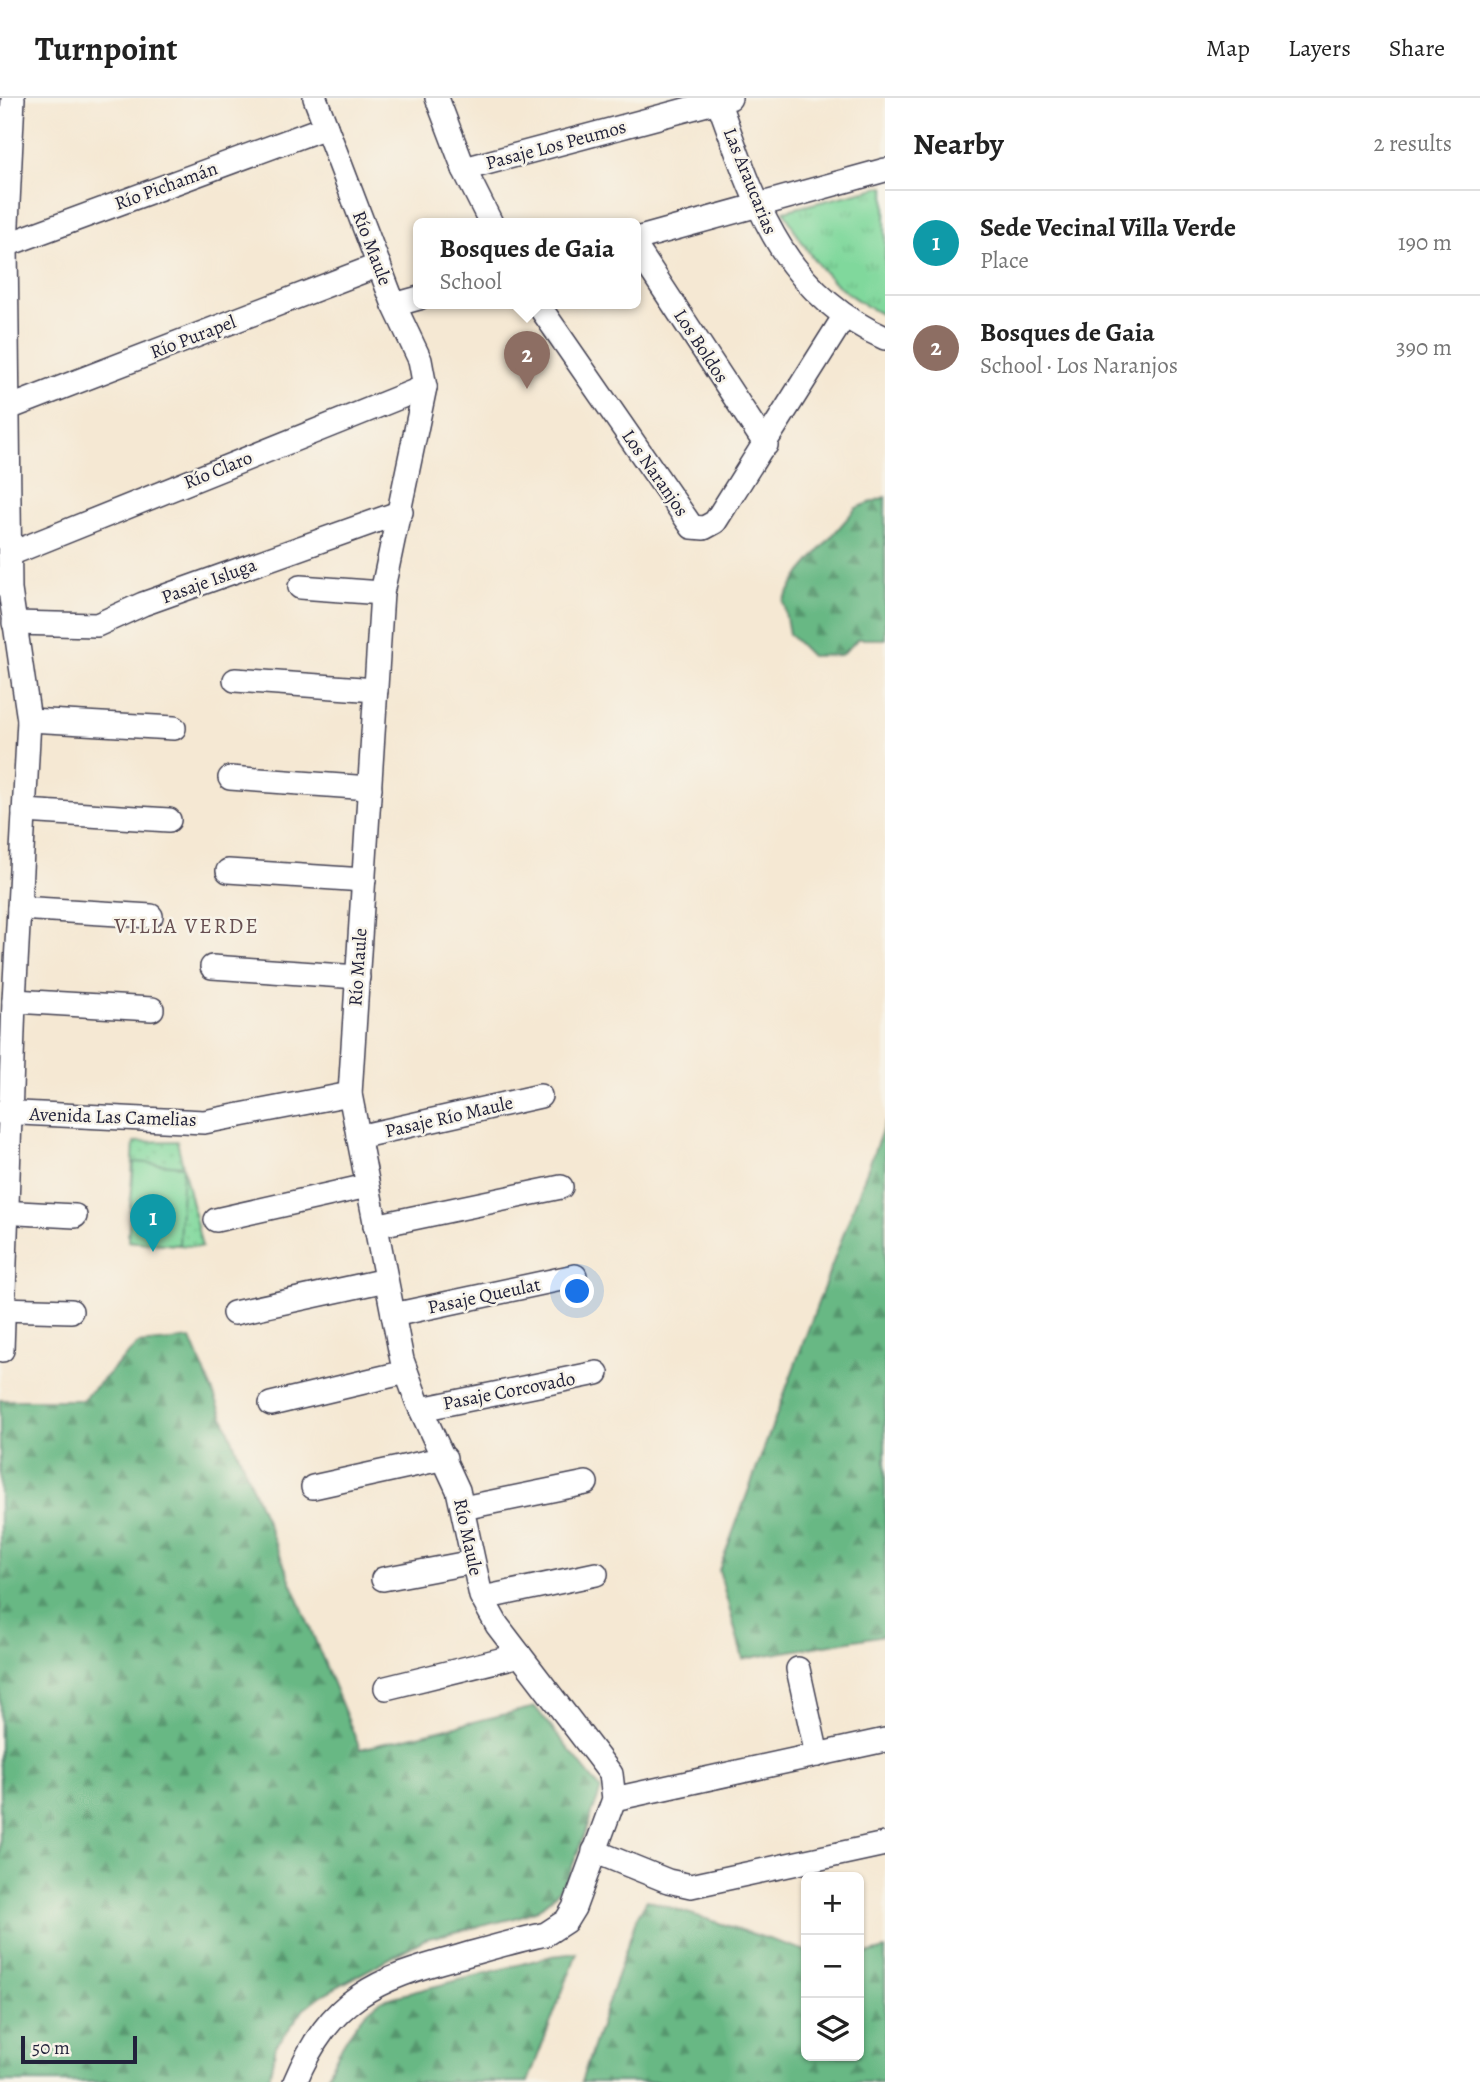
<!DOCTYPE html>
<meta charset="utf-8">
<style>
:root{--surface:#fff;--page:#f2f2f2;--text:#222;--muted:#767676;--line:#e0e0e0;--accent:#7c3aed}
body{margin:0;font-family:Alegreya,serif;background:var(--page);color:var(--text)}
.controls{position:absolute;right:21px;bottom:21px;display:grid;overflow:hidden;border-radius:10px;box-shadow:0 2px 5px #0004}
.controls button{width:63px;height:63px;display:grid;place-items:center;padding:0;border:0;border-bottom:2px solid var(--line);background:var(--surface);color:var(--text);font:35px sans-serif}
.scale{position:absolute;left:21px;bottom:18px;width:116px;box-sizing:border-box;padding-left:7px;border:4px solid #22223b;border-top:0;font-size:19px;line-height:24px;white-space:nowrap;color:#22223b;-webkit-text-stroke:5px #f7f3e8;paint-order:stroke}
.you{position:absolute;left:578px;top:1194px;width:24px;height:24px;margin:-18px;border:5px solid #fff;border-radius:50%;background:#1a73e8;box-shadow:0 0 0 10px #1a73e833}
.badge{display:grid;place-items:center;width:46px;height:46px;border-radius:50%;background:var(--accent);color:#fff;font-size:23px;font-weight:700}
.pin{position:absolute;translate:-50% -58px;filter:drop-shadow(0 2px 4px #0008)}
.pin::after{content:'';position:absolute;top:37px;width:24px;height:21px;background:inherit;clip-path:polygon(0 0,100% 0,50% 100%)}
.popup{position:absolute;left:413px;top:120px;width:228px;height:91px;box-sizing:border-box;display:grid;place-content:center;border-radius:10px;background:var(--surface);filter:drop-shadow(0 2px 5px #0005);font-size:23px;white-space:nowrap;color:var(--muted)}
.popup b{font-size:26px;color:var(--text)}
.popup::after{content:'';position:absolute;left:50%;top:100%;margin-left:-14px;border:14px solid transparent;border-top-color:var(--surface)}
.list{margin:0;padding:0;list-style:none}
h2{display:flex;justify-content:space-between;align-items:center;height:91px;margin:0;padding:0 28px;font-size:30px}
h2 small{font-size:23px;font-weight:400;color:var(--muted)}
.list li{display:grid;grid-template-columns:46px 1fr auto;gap:21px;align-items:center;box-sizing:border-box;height:105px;padding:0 28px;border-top:2px solid var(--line)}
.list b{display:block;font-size:26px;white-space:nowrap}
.list p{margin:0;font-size:23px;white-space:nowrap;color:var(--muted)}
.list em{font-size:23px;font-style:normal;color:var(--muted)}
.icon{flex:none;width:38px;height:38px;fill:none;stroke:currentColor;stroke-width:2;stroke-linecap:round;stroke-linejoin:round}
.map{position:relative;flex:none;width:885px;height:1984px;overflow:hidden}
header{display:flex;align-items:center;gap:42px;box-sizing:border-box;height:98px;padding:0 35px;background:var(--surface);border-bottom:2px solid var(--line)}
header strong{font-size:33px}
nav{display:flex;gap:38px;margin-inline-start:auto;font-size:24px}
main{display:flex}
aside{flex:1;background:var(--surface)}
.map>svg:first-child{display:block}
.grass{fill:url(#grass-dots);stroke:#517d6c;stroke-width:2}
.forest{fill:url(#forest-firs);stroke:#456d60;stroke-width:2}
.park{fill:url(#park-tufts);stroke:#517d6c;stroke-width:2}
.pitch{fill:#80d89c;stroke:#517d6c;stroke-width:2}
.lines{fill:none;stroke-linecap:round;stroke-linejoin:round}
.minor-casing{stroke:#424052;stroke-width:26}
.minor{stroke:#fff;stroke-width:23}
.labels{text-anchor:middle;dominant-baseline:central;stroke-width:5;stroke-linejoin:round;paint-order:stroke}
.street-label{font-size:19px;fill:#22223b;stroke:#f7f3e8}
.neighbourhood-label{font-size:21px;letter-spacing:2px;fill:#664e50;stroke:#f7f3e8}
</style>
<header>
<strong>Turnpoint</strong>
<nav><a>Map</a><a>Layers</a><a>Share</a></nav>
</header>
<main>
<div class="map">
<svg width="885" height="1984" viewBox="0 0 885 1984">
<defs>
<pattern id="grass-dots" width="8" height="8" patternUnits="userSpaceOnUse" patternTransform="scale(1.75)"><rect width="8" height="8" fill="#80d89c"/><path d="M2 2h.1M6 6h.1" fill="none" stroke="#6eb987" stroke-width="1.8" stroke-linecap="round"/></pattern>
<pattern id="forest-firs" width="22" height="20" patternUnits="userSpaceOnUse" patternTransform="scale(1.75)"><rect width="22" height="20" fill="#68b884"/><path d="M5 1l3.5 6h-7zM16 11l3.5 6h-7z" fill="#55956d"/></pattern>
<pattern id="park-tufts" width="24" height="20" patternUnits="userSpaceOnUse" patternTransform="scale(1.75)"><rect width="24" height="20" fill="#80d89c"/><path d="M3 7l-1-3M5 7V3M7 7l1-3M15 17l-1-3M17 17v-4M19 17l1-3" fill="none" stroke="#6eb987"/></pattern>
</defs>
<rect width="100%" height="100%" fill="#f7f3e8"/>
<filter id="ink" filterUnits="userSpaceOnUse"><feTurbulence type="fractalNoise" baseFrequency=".0143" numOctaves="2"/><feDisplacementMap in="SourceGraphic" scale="14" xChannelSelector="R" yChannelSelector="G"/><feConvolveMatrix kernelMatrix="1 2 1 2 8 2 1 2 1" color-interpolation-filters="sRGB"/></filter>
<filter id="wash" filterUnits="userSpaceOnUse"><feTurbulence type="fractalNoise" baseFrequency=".00686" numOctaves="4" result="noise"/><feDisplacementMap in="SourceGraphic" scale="28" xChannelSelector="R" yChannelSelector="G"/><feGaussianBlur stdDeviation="1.57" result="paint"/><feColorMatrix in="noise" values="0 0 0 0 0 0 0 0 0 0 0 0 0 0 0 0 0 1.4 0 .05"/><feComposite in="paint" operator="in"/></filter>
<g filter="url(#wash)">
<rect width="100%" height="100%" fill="#f5e8d3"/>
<polygon class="grass" points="177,1043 202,1149 128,1143 134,1044"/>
<g class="forest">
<polygon points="885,399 885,541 858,541 841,557 811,558 789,536 783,503 801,474 856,410"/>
<polygon points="885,1024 885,1537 743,1561 719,1472"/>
<polygon points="191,1241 360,1651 535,1609 601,1692 569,1777 554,1798 537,1812 515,1820 425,1841 322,1897 304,1911 276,1948 268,1984 0,1984 0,1302 82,1302 138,1246"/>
<polygon points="647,1802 806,1853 806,1958 859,1958 859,1858 885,1851 885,1984 581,1984 637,1819"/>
<path d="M577,1855L528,1984H325C337,1953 354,1920 382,1902L552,1858Z"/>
</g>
<path class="park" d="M885,88V218C832,192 811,163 784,113Z"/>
<polygon class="pitch" points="134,1064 183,1068 179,1147 128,1143"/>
</g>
<g filter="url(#ink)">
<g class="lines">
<defs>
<g id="minor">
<polyline points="437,0 464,71 491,125"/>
<path d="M717,0C754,100 779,193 885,240"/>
<polyline points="464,71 730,0"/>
<polyline points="636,141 885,72"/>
<polyline points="6,147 326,29"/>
<polyline points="636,149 766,347"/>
<polyline points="537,205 692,429 704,430 715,424 844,219"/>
<polyline points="394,207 419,200"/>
<polyline points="6,311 379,167"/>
<polyline points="10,456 425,289"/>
<polyline points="300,489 382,495"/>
<polyline points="14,525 97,527 143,506 401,414"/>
<polyline points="235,582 376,592"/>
<polyline points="29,622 174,630"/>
<polyline points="230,680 370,690"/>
<polyline points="24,713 169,722"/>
<polyline points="228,773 364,782"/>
<polyline points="19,810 151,818"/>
<polyline points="212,869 358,879"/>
<polyline points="14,903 152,911"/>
<polyline points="0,1014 204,1024 350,996"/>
<polyline points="358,1039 540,998"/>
<polyline points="0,1114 75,1118"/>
<polyline points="216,1122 367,1088"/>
<polyline points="375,1128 561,1089"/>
<polyline points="0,1211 71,1213"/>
<polyline points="234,1215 386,1182"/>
<polyline points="393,1217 575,1178"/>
<polyline points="2,1252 14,903 29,622 10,492 6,147 13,0"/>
<polyline points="271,1306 406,1274"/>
<polyline points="421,1311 597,1275"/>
<polyline points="313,1389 445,1360"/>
<polyline points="463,1410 586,1385"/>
<polyline points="383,1481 473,1464"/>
<polyline points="483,1500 596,1476"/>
<polyline points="798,1571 817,1657"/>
<polyline points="386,1590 520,1557"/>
<polyline points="614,1701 885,1642"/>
<polyline points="594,1753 668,1783 691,1788 885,1746"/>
<path d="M295,1984C330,1900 376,1881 458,1859C487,1851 517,1842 546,1836L566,1823L574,1810L614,1701L611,1676L497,1527L481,1498L458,1392L417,1303L402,1262L350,996L382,495L425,289L420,262L394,207L315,0"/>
</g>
</defs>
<use href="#minor" class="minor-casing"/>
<use href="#minor" class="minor"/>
</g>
</g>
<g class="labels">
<g class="street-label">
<text transform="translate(556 47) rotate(-15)">Pasaje Los Peumos</text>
<text transform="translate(750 83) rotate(68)">Las Araucarias</text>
<text transform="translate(166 88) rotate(-20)">Río Pichamán</text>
<text transform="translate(372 150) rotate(69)">Río Maule</text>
<text transform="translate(193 239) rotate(-21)">Río Purapel</text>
<text transform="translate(701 248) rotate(57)">Los Boldos</text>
<text transform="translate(218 372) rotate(-22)">Río Claro</text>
<text transform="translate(655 375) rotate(55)">Los Naranjos</text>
<text transform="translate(209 483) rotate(-20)">Pasaje Isluga</text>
<text transform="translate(358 869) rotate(-86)">Río Maule</text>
<text transform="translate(113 1019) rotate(2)">Avenida Las Camelias</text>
<text transform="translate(449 1019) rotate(-13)">Pasaje Río Maule</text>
<text transform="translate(484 1198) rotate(-12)">Pasaje Queulat</text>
<text transform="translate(509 1293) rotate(-11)">Pasaje Corcovado</text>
<text transform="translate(468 1439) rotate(78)">Río Maule</text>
</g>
<g class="neighbourhood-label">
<text x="187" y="828">VILLA VERDE</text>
</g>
</g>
</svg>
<div class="controls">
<button>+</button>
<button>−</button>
<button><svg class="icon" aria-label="layers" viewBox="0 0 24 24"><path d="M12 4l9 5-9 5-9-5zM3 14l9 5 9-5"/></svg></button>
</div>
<div class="scale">50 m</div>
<div class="you"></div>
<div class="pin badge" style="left:153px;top:1154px;background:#0f9aa8">1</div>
<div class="pin badge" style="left:527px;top:291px;background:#8d6e63">2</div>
<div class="popup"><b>Bosques de Gaia</b>School</div>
</div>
<aside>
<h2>Nearby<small>2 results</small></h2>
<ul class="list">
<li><span class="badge" style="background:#0f9aa8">1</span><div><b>Sede Vecinal Villa Verde</b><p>Place</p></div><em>190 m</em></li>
<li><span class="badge" style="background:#8d6e63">2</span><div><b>Bosques de Gaia</b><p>School · Los Naranjos</p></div><em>390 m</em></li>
</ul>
</aside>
</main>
